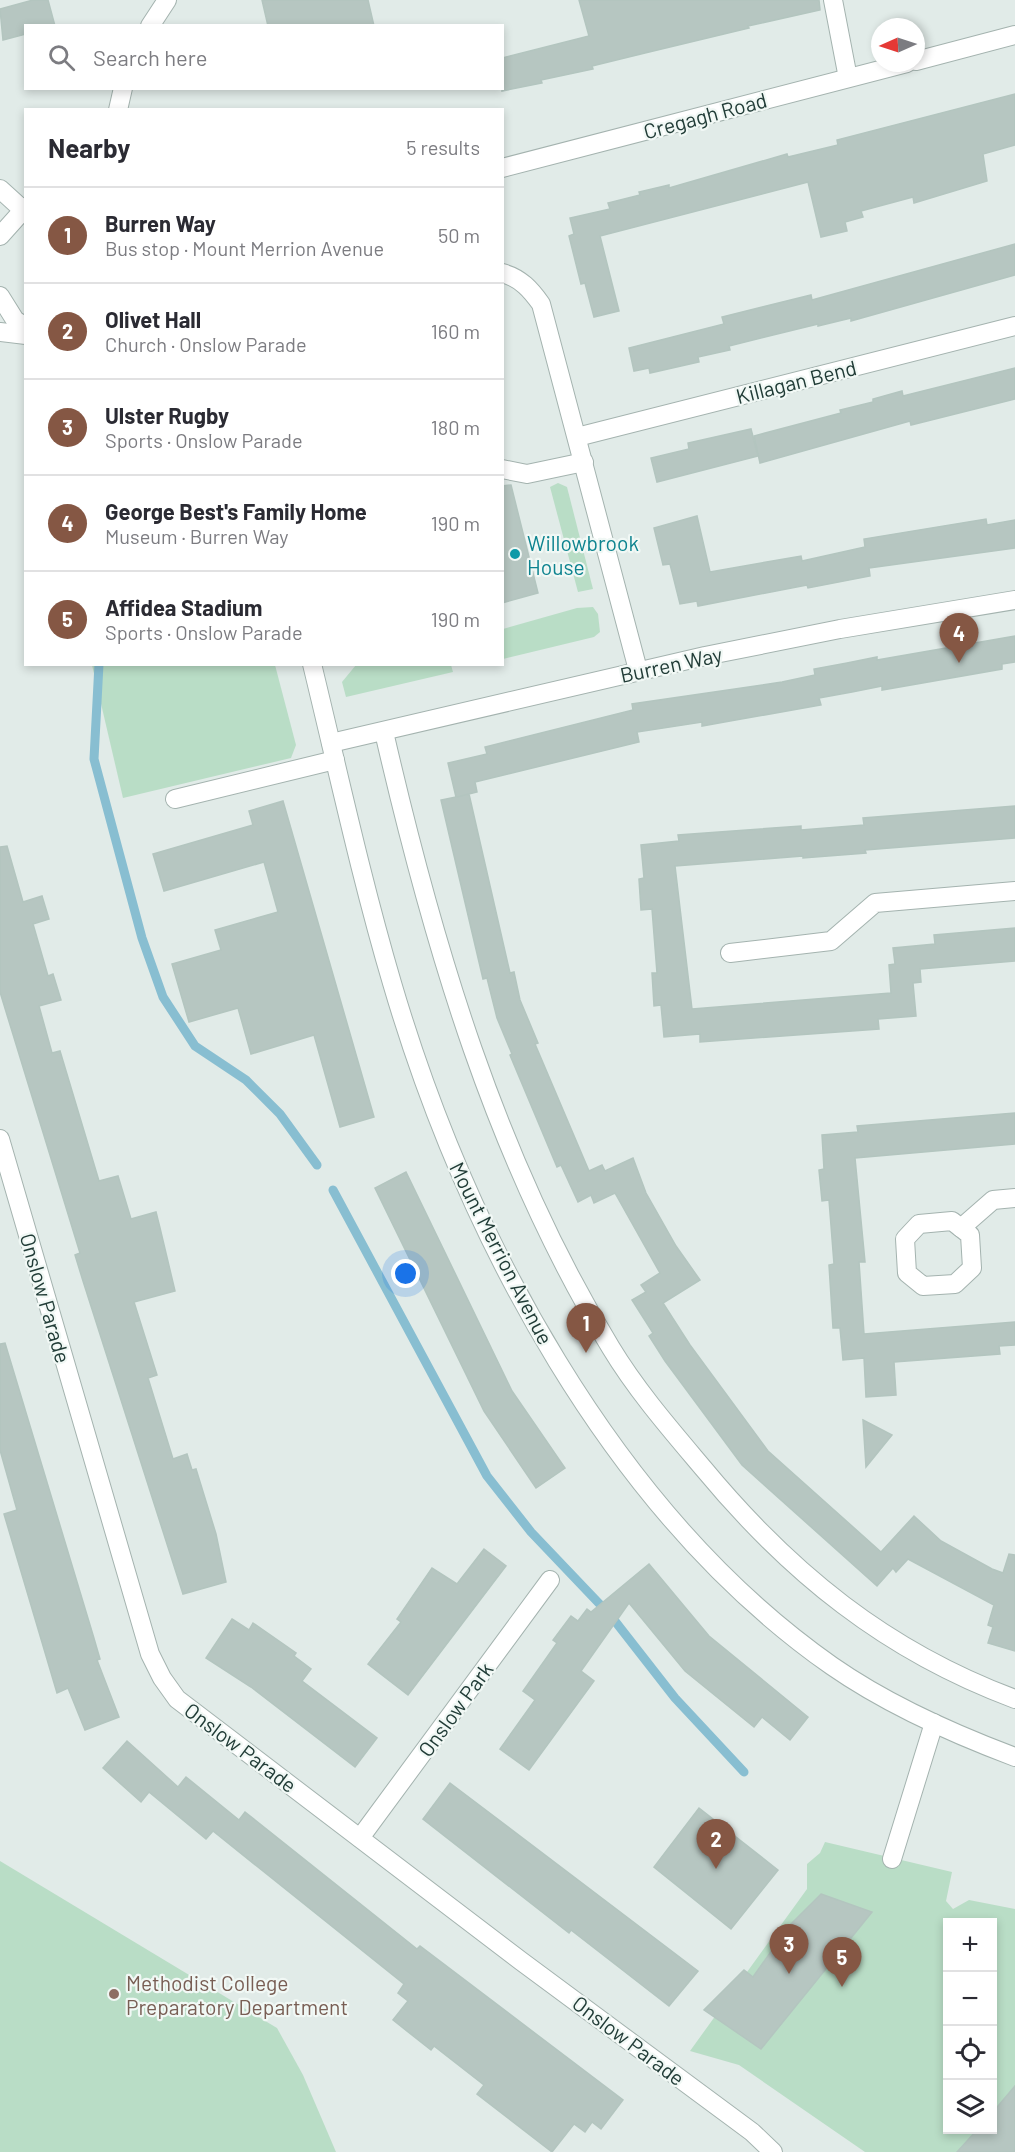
<!DOCTYPE html>
<meta charset="utf-8">
<style>
:root{--surface:#fff;--page:#f7f7f7;--text:#2b2b33;--muted:#7c7c81;--line:#e1e1e2;--accent:#855744}
body{margin:0;font-family:Barlow,sans-serif;background:var(--page);color:var(--text)}
.controls{position:absolute;right:18px;bottom:18px;display:grid;overflow:hidden;border-radius:0px;box-shadow:0 3px 9px #0003}
.controls button{width:54px;height:54px;display:grid;place-items:center;padding:0;border:0;border-bottom:2px solid var(--line);background:var(--surface);color:var(--text);font:30px sans-serif}
.compass{position:absolute;left:871px;top:18px;width:54px;height:54px;border-radius:50%;background:var(--surface);box-shadow:0 3px 9px #0003;rotate:267deg}
.you{position:absolute;left:406px;top:1274px;width:21px;height:21px;margin:-15px;border:4px solid #fff;border-radius:50%;background:#1a73e8;box-shadow:0 0 0 9px #1a73e833}
.badge{display:grid;place-items:center;width:39px;height:39px;border-radius:50%;background:var(--accent);color:#fff;font-size:20px;font-weight:700}
.pin{position:absolute;translate:-50% -50px;filter:drop-shadow(0 2px 3px #0008)}
.pin::after{content:'';position:absolute;top:32px;width:21px;height:18px;background:inherit;clip-path:polygon(0 0,100% 0,50% 100%)}
.list{margin:0;padding:0;list-style:none}
h2{display:flex;justify-content:space-between;align-items:center;height:78px;margin:0;padding:0 24px;font-size:26px}
h2 small{font-size:20px;font-weight:400;color:var(--muted)}
.list li{display:grid;grid-template-columns:39px 1fr auto;gap:18px;align-items:center;box-sizing:border-box;height:96px;padding:0 24px;border-top:2px solid var(--line)}
.list b{display:block;font-size:22px;white-space:nowrap}
.list p{margin:0;font-size:20px;white-space:nowrap;color:var(--muted)}
.list em{font-size:20px;font-style:normal;color:var(--muted)}
.icon{flex:none;width:33px;height:33px;fill:none;stroke:currentColor;stroke-width:2;stroke-linecap:round;stroke-linejoin:round}
.map{position:relative;flex:none;width:1015px;height:2152px;overflow:hidden}
.search{position:absolute;background:var(--surface);box-shadow:0 3px 9px #0003;left:24px;top:24px;width:480px;height:66px;display:flex;align-items:center;gap:15px;box-sizing:border-box;padding:0 21px;border-radius:0px;color:var(--muted);font-size:22px}
.panel{position:absolute;background:var(--surface);box-shadow:0 3px 9px #0003;left:24px;top:108px;width:480px;height:558px;border-radius:0px}
.map>svg:first-child{display:block}
.green{fill:#b9ddc6;fill-rule:evenodd}
.lines{fill:none;stroke-linecap:round;stroke-linejoin:round}
.stream{stroke:#88bed1;stroke-width:9}
.building{fill:#b6c6c1;stroke:#b3c5bf;stroke-width:1.5}
.pedestrian-casing{stroke:#a4b3af;stroke-width:20}
.minor-casing{stroke:#a4b3af;stroke-width:20}
.tertiary-casing{stroke:#a4b3af;stroke-width:20}
.pedestrian{stroke:#fff;stroke-width:18}
.minor{stroke:#fff;stroke-width:18}
.tertiary{stroke:#fff;stroke-width:18}
.culture-dot{fill:#0f9aa8;stroke:#f1f8f5;stroke-width:2}
.education-dot{fill:#8d6e63;stroke:#f1f8f5;stroke-width:2}
.labels{text-anchor:middle;dominant-baseline:central;stroke-width:4.5;stroke-linejoin:round;paint-order:stroke}
.street-label{font-size:21px;fill:#213c37;stroke:#f1f8f5}
.culture-label{font-size:21px;fill:#0d838f;stroke:#f1f8f5;text-anchor:start}
.education-label{font-size:21px;fill:#785e54;stroke:#f1f8f5;text-anchor:start}
</style>
<div class="map">
<svg width="1015" height="2152" viewBox="0 0 1015 2152">
<rect width="100%" height="100%" fill="#e1ebe8"/>
<g class="green">
<polygon points="558,483 567,487 593,589 578,592 550,487"/>
<polygon points="593,607 598,614 600,632 594,637 503,659 503,629 577,608"/>
<polygon points="92,665 275,665 296,745 291,758 123,798"/>
<polygon points="356,665 451,665 453,672 346,697 342,682"/>
<path d="M825,1842L952,1872L946,1901L953,1909L969,1900L1015,1909V2152H865L739,2065L690,2051L807,1889V1864L820,1853ZM948,1922H992V2130H948Z"/>
<polygon points="0,1861 277,2028 303,2075 336,2152 0,2152"/>
</g>
<g class="lines">
<g class="stream">
<polyline points="99,664 94,759 142,938 163,997 195,1046 246,1080 280,1114 317,1165"/>
<polyline points="333,1190 487,1476 531,1532 611,1616 675,1698 744,1772"/>
</g>
</g>
<g class="building">
<polygon points="33,0 48,0 55,26 26,26 26,34 3,40 0,9"/>
<polygon points="262,0 368,0 374,26 268,26"/>
<polygon points="579,0 819,0 820,10 748,26 749,28 645,53 592,66 593,69 541,80 542,83 502,91 502,58 589,36"/>
<polygon points="1015,94 1015,145 983,154 987,181 914,203 913,197 861,211 863,217 845,222 847,231 821,237 808,182 600,236 619,311 594,317 585,283 581,284 569,236 574,234 570,218 610,209 608,203 640,195 639,192 669,185 669,188 787,154 788,157 838,145 837,140"/>
<polygon points="1015,244 1015,275 851,321 851,318 818,326 818,324 729,346 730,350 698,357 699,362 650,373 649,368 634,371 629,348 724,324 722,317 811,295 812,300"/>
<polygon points="1015,368 1015,399 911,425 910,421 760,463 754,436 841,413 840,410 873,402 873,399 902,391 903,396"/>
<polygon points="751,429 758,456 657,482 651,458 689,449 688,443"/>
<polygon points="511,485 538,593 502,603 502,486"/>
<polygon points="697,516 710,572 801,556 802,561 865,547 864,539 986,519 987,525 1015,520 1015,548 869,568 870,576 808,588 807,585 698,606 697,601 680,604 670,564 663,565 654,528"/>
<polygon points="1015,636 1015,662 1002,664 1002,669 882,690 882,686 852,692 819,698 821,705 730,721 702,726 702,722 637,732 639,742 475,782 477,792 457,797 469,794 510,973 514,972 520,1000 538,1043 535,1044 589,1171 602,1165 605,1171 633,1158 646,1193 676,1246 700,1280 663,1303 690,1345 768,1451 881,1552 914,1516 941,1541 992,1569 1003,1573 1009,1554 1015,1555 1015,1651 988,1643 993,1627 988,1625 994,1605 908,1559 896,1572 893,1568 877,1586 742,1465 665,1361 649,1336 653,1333 632,1300 646,1292 641,1285 660,1273 615,1193 594,1203 591,1195 578,1202 561,1165 557,1167 510,1055 512,1054 497,1018 487,978 483,979 441,800 456,797 448,763 487,754 485,747 633,710 632,704 782,682 815,675 814,669 847,663 877,657 877,660"/>
<polygon points="283,801 374,1117 340,1127 314,1035 251,1054 238,1008 189,1022 172,964 221,950 215,930 278,912 264,862 164,891 153,854 253,825 249,811"/>
<polygon points="1015,806 1015,838 865,850 866,853 803,858 803,856 675,866 692,1009 891,993 889,965 895,964 893,948 935,944 934,935 1015,928 1015,961 920,969 921,982 913,983 916,1016 878,1019 879,1029 700,1042 700,1034 664,1037 661,1005 654,1006 652,973 657,973 652,909 641,910 639,879 644,878 641,845 679,841 678,835 801,826 801,830 864,825 863,818"/>
<polygon points="7,846 23,902 42,896 49,919 33,924 48,976 53,974 61,1000 39,1006 52,1053 60,1051 99,1181 118,1176 131,1219 156,1212 160,1228 175,1291 134,1302 157,1375 148,1378 173,1459 187,1454 192,1470 196,1469 216,1534 226,1582 183,1594 83,1281 75,1255 80,1253 0,992 0,847"/>
<polygon points="1015,1113 1015,1144 855,1158 865,1262 859,1262 864,1334 1015,1322 1015,1345 999,1346 1000,1354 894,1362 896,1395 866,1397 864,1358 843,1360 840,1328 833,1328 829,1265 834,1264 829,1200 822,1201 819,1170 824,1169 822,1135 858,1132 857,1126"/>
<polygon points="406,1172 512,1391 565,1468 536,1488 484,1411 375,1188"/>
<polygon points="5,1343 93,1635 100,1659 97,1660 119,1717 85,1730 68,1688 57,1693 4,1514 17,1510 0,1450 0,1344"/>
<polygon points="863,1420 892,1435 866,1467"/>
<polygon points="484,1549 506,1566 408,1695 368,1664 401,1622 397,1619 432,1568 457,1584"/>
<polygon points="649,1564 709,1636 808,1717 790,1740 762,1717 754,1727 685,1671 629,1603 581,1671 594,1681 529,1770 500,1749 535,1700 523,1691 557,1643 553,1640 571,1616 578,1621 587,1609 591,1612"/>
<polygon points="232,1619 249,1630 253,1623 296,1653 294,1656 311,1669 302,1681 377,1738 355,1767 251,1687 206,1658"/>
<polygon points="127,1741 178,1787 186,1777 239,1820 245,1812 417,1949 420,1946 623,2100 601,2129 592,2122 585,2132 574,2124 552,2152 477,2094 484,2085 434,2046 431,2050 393,2020 408,2001 398,1993 404,1984 213,1831 206,1839 149,1792 141,1802 103,1768"/>
<polygon points="450,1783 698,1971 669,2006 571,1930 569,1933 423,1819"/>
<polygon points="699,1808 778,1870 731,1929 654,1867"/>
<polygon points="821,1894 872,1912 761,2049 704,2010 744,1970 753,1977 789,1926"/>
<polygon points="1015,2086 1015,2152 957,2152 977,2130 993,2130 993,2112"/>
</g>
<g class="lines">
<defs>
<polyline id="pedestrian" points="892,1859 934,1723"/>
<g id="minor">
<polyline points="150,26 167,0"/>
<polyline points="118,110 123,88"/>
<path d="M502,273C521,278 531,290 541,304L638,670"/>
<polyline points="577,437 1015,326"/>
<polyline points="502,469 527,474 584,462"/>
<path d="M384,732C433,945 496,1160 611,1348C637,1391 671,1430 703,1468C790,1573 886,1651 1015,1699"/>
<polyline points="331,743 705,656 840,629 1015,600"/>
<polyline points="175,799 335,760"/>
<polyline points="730,953 831,941 875,903 1015,891"/>
<polyline points="0,1139 150,1654 162,1678 177,1699 521,1961 752,2132 773,2152"/>
<polygon points="952,1221 970,1235 972,1268 955,1284 923,1286 907,1273 905,1239 919,1224"/>
<polyline points="961,1228 993,1200 1015,1198"/>
<polyline points="360,1838 550,1580"/>
</g>
<g id="tertiary">
<polyline points="833,0 848,78"/>
<polyline points="916,61 1015,35"/>
<polyline points="502,168 907,63"/>
<polyline points="0,189 22,209"/>
<polyline points="0,236 26,207"/>
<polyline points="0,296 15,320 26,327"/>
<polyline points="0,332 26,335"/>
<path d="M312,664C338,771 361,878 392,983C466,1235 612,1512 832,1666C888,1705 951,1733 1015,1757"/>
</g>
</defs>
<use href="#pedestrian" class="pedestrian-casing"/>
<use href="#minor" class="minor-casing"/>
<use href="#tertiary" class="tertiary-casing"/>
<use href="#pedestrian" class="pedestrian"/>
<use href="#minor" class="minor"/>
<use href="#tertiary" class="tertiary"/>
</g>
<circle class="culture-dot" cx="515" cy="554" r="6"/>
<circle class="education-dot" cx="114" cy="1994" r="6"/>
<g class="labels">
<g class="street-label">
<text transform="translate(705 115) rotate(-15)">Cregagh Road</text>
<text transform="translate(796 381) rotate(-14)">Killagan Bend</text>
<text transform="translate(671 664) rotate(-12)">Burren Way</text>
<text transform="translate(502 1253) rotate(63)">Mount Merrion Avenue</text>
<text transform="translate(46 1298) rotate(74)">Onslow Parade</text>
<text transform="translate(455 1709) rotate(-54)">Onslow Park</text>
<text transform="translate(241 1747) rotate(37)">Onslow Parade</text>
<text transform="translate(629 2040) rotate(37)">Onslow Parade</text>
</g>
<g class="culture-label">
<text x="527" y="542">Willowbrook<tspan x="527" dy="24">House</tspan></text>
</g>
<g class="education-label">
<text x="126" y="1982">Methodist College<tspan x="126" dy="24">Preparatory Department</tspan></text>
</g>
</g>
</svg>
<div class="controls">
<button>+</button>
<button>−</button>
<button><svg class="icon" aria-label="locate" viewBox="0 0 24 24"><circle cx="12" cy="12" r="6"/><path d="M12 2v4M12 18v4M2 12h4M18 12h4"/></svg></button>
<button><svg class="icon" aria-label="layers" viewBox="0 0 24 24"><path d="M12 4l9 5-9 5-9-5zM3 14l9 5 9-5"/></svg></button>
</div>
<svg class="compass" viewBox="-18 -18 36 36"><path d="M0-13l5 13h-10z" fill="#e53935"/><path d="M0 13l5-13h-10z" fill="#7c7c81"/></svg>
<div class="you"></div>
<div class="pin badge" style="left:586px;top:1353px">1</div>
<div class="pin badge" style="left:716px;top:1869px">2</div>
<div class="pin badge" style="left:789px;top:1974px">3</div>
<div class="pin badge" style="left:959px;top:663px">4</div>
<div class="pin badge" style="left:842px;top:1987px">5</div>
<div class="search"><svg class="icon" aria-label="search" viewBox="0 0 24 24"><circle cx="10" cy="10" r="6"/><path d="M15 15l6 6"/></svg>Search here</div>
<section class="panel">
<h2>Nearby<small>5 results</small></h2>
<ul class="list">
<li><span class="badge">1</span><div><b>Burren Way</b><p>Bus stop · Mount Merrion Avenue</p></div><em>50 m</em></li>
<li><span class="badge">2</span><div><b>Olivet Hall</b><p>Church · Onslow Parade</p></div><em>160 m</em></li>
<li><span class="badge">3</span><div><b>Ulster Rugby</b><p>Sports · Onslow Parade</p></div><em>180 m</em></li>
<li><span class="badge">4</span><div><b>George Best's Family Home</b><p>Museum · Burren Way</p></div><em>190 m</em></li>
<li><span class="badge">5</span><div><b>Affidea Stadium</b><p>Sports · Onslow Parade</p></div><em>190 m</em></li>
</ul>
</section>
</div>
